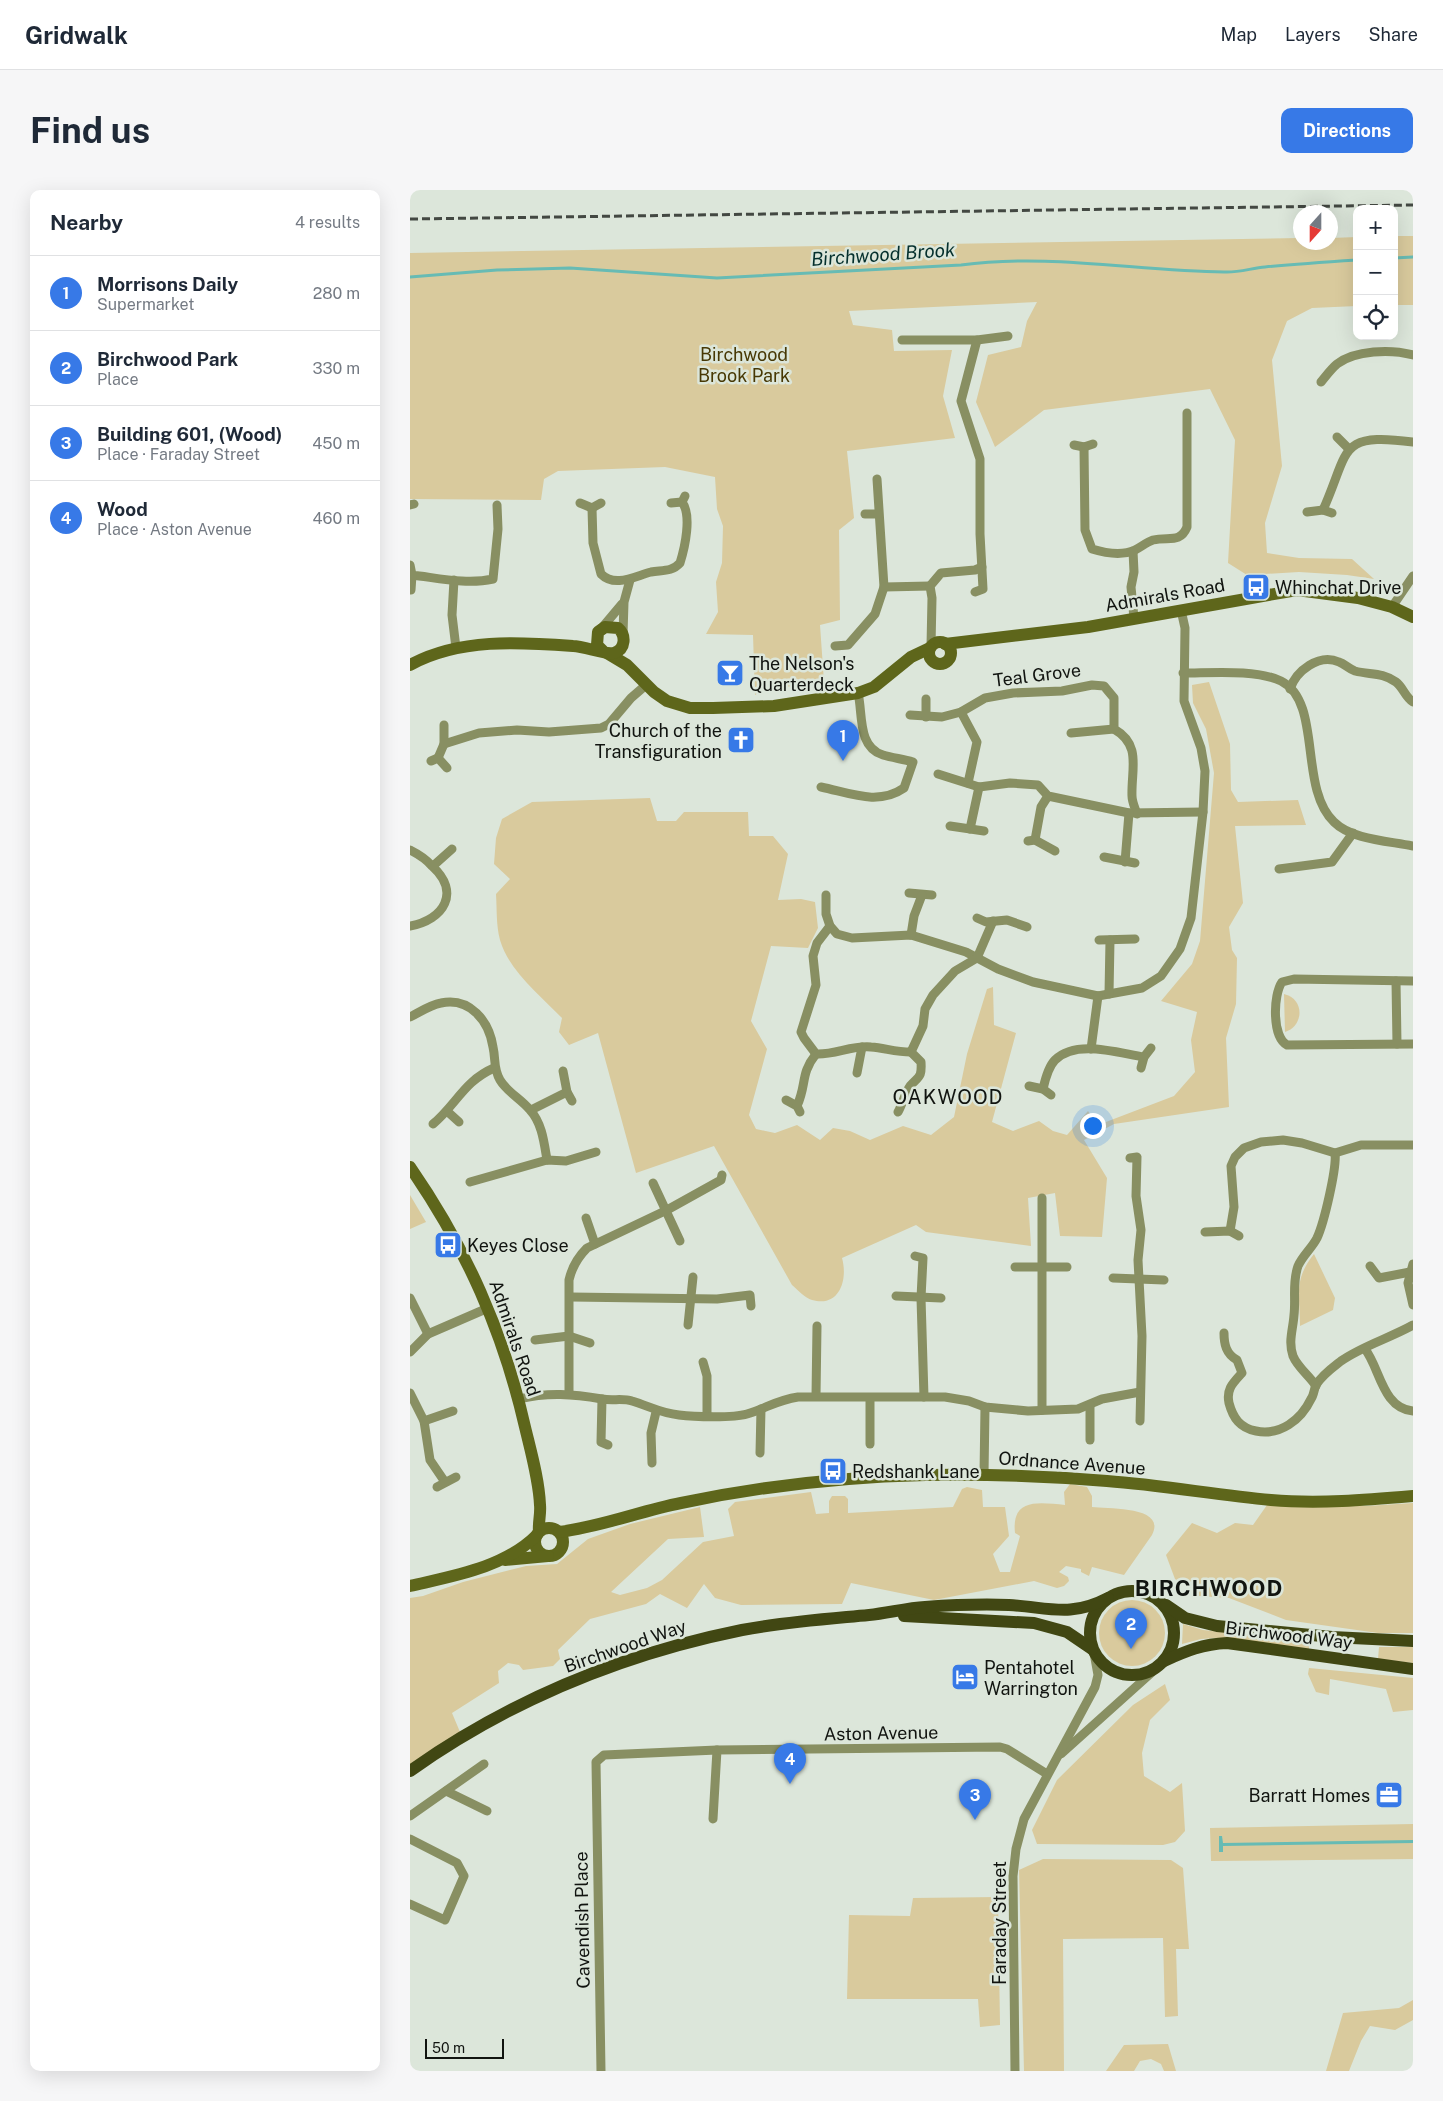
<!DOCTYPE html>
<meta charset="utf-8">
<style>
:root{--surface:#fff;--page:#f6f6f7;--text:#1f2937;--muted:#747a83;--line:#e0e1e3;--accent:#3779e7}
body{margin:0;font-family:"Public Sans",sans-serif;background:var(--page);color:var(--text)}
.controls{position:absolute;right:15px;top:15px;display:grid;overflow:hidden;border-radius:10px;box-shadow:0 5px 20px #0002}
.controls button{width:45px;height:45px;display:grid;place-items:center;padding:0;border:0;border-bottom:1px solid var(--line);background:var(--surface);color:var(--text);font:25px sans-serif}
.compass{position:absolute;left:883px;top:15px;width:45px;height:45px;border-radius:50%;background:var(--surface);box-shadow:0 5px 20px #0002;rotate:201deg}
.scale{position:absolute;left:15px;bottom:12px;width:79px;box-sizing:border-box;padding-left:5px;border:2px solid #111410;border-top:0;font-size:14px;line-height:18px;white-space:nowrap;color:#111410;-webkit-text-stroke:4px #dce6da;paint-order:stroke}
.you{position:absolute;left:682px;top:935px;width:18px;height:18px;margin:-12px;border:4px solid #fff;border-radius:50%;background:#1a73e8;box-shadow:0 0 0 8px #1a73e833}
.badge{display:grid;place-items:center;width:32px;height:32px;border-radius:50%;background:var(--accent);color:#fff;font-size:16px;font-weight:700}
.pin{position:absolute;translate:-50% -41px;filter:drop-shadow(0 1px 2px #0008)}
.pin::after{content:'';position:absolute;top:26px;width:18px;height:15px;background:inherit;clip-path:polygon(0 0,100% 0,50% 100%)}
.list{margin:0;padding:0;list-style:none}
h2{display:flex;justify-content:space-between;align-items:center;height:65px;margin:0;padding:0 20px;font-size:21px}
h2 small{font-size:16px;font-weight:400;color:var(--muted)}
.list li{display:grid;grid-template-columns:32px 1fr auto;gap:15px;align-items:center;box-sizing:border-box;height:75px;padding:0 20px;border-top:1px solid var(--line)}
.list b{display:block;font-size:19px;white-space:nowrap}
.list p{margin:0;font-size:16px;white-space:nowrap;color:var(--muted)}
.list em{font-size:16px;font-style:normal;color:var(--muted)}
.icon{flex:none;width:28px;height:28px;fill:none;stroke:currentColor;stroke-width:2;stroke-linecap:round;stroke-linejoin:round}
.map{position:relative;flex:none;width:1003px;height:1881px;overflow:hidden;border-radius:10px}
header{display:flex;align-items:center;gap:30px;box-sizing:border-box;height:70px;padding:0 25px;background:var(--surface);border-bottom:1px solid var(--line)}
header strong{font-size:24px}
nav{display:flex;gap:28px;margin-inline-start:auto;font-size:18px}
.intro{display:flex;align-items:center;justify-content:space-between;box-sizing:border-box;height:120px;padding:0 30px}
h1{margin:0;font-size:35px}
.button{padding:12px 22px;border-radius:10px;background:var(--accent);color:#fff;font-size:18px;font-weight:700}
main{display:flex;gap:30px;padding:0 30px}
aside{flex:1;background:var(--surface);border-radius:10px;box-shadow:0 5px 20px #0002}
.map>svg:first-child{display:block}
.green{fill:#d9ca9d}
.water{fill:#67bbb4}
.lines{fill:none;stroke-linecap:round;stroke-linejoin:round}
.stream{stroke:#67bbb4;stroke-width:3}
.street{stroke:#888f62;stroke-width:9}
.secondary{stroke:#5e661b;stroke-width:12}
.primary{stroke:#414713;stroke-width:12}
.rail{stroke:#434842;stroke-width:3;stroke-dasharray:8 4;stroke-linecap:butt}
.labels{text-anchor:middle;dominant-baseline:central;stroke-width:5;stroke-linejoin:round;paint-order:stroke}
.park-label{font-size:18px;fill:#473804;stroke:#dce6da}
.poi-label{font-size:18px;fill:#111410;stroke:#dce6da;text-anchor:start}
.street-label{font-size:18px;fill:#111410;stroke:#dce6da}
.water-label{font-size:19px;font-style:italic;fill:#05302d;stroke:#dce6da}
.quarter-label{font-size:20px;letter-spacing:1px;fill:#111410;stroke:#dce6da}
.district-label{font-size:22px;font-weight:bold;letter-spacing:1px;fill:#111410;stroke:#dce6da}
</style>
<header>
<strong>Gridwalk</strong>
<nav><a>Map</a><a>Layers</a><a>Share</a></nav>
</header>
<div class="intro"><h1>Find us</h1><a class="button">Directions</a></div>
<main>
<aside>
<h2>Nearby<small>4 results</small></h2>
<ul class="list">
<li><span class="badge">1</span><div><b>Morrisons Daily</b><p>Supermarket</p></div><em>280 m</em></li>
<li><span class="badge">2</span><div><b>Birchwood Park</b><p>Place</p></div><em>330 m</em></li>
<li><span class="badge">3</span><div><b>Building 601, (Wood)</b><p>Place · Faraday Street</p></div><em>450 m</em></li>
<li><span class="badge">4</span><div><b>Wood</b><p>Place · Aston Avenue</p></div><em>460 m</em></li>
</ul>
</aside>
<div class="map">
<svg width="1003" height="1881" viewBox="0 0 1003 1881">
<rect width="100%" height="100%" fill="#dce6da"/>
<g class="green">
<rect x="984" y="46" width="19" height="69"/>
<polygon points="947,47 947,116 902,118 877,131 862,170 872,276 855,333 857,363 889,368 942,369 964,389 937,385 889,382 837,385 818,373 825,250 800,199 634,220 585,257 566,212 578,165 611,157 617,131 627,112 439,121 443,135 482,140 484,161 542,160 533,206 545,248 437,261 444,328 429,340 430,430 410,435 414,492 353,500 345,505 343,445 296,444 308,422 306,392 312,373 313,336 307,319 305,287 255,277 148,281 134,289 131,310 0,309 0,63 890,48 891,52 921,52 921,48"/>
<path d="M799,492L820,554L821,600L828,612L888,610L896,635L825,636L833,713L819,737L822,760L827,768L826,814L816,848L819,917L704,934L674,950L697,988L692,1047L650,1046L645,1003L618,1008L621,1056L516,1042L506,1035L432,1068C438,1089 430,1118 402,1110C395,1108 388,1100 382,1095L304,956L226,983L188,843L159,855L149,842L152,828C130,805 99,781 90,750C86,735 87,719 86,704L100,689L84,674L86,648L92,629L122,612L240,608L247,631H266L274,622H338L339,646H363L378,664L368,710L391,709L405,712L408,738L398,758L361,756L341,831L357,859L339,925L346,939L365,943L387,935L410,950L423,938L440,941L460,950L493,936L521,945L544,927L557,864L577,799L583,797L584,835L606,843L582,932L603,941L629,931L643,941L657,945L678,921L688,935L764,906L785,882L781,850L787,822L751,811L782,774L790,751L804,583L796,539L783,513L782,495Z"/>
<path d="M874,804C895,809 894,836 875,842Z"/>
<polygon points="0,1005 16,1032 0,1039"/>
<path d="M904,1064L925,1108L923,1120L890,1136C890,1106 883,1090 904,1064Z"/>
<path d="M660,1294L677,1297L682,1306V1317C699,1319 757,1316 742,1345L714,1385L682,1377L679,1386L671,1382V1379L656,1376L649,1382L658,1387L659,1391L654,1396L647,1398L624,1391L524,1410L441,1393L432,1414L331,1415L305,1408L294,1394L277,1418L250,1404L236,1414L180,1429L148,1460L150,1469L143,1476L113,1480L109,1475L98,1473L88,1481L89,1493L42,1523L50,1542L0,1577V1408L13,1406L53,1392L116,1376L147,1374L178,1349L220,1334L290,1317L294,1347L258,1349L201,1402L210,1405L237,1398L252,1390L293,1352L324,1346L318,1319L325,1312L401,1302L406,1324L419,1323V1311L422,1306H435L438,1309V1323L543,1317L552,1299L557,1297L572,1300L573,1317H595L599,1346L583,1364L590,1382H600L610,1346L605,1343C601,1307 630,1313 655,1315L654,1302Z"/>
<polygon points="1003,1313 1003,1443 968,1443 876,1430 819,1408 789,1406 765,1389 756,1365 782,1333 807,1343 825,1333 843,1335 857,1315 956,1316"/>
<circle cx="722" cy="1443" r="33"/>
<polygon points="773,1434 793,1440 899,1451 899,1459 806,1448 791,1449 772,1454"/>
<polygon points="969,1457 1003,1457 1003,1473 968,1469"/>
<polygon points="899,1478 1003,1488 1003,1520 983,1522 976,1499 920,1489 919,1505 906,1502 898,1484"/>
<polygon points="755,1494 760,1510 740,1530 732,1563 734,1586 760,1602 772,1593 775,1641 765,1652 753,1655 627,1654 622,1640 647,1590 723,1515"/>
<polygon points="1003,1634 1003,1669 801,1671 800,1638"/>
<polygon points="633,1669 761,1670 773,1678 779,1759 766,1759 768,1826 755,1827 753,1748 653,1749 654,1881 614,1881 609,1680"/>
<polygon points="588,1707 590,1835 570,1837 568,1809 437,1809 439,1725 500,1726 503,1708"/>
<polygon points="1003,1810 1003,1830 985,1840 960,1836 951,1851 939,1881 916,1881 933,1823 989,1818"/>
<polygon points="758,1854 766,1881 754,1881 751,1874 741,1869 730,1871 724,1881 696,1881 714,1855"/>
</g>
<polygon class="water" points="809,1646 812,1646 813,1653 1003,1650 1003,1653 813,1656 813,1662 809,1662"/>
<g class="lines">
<g class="stream">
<polyline points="984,68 1003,67"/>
<path d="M0,87L87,80L160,78L307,88L551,75C638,63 727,81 814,82C828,83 842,78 855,77C886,74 916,72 947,70"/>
</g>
<g class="street">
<polyline points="492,150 567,150 598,146"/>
<path d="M911,192C916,186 921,179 927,174C945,160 981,159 1003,165"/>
<polyline points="927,247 939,259"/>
<polyline points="664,255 674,257 683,254"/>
<path d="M674,257L675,340L682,359C695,363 712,366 725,360C731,357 737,352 743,350C758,346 770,354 777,337V223"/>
<polyline points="467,289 474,397 520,396"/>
<polyline points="170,313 182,318 191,313"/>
<polyline points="261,313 272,312 275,306"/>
<polyline points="0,315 4,314"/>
<path d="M182,318L183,353L191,384C205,398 225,386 241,382C252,380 262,382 270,373C275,357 282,325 272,312"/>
<path d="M913,320C940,260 927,242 1003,252"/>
<polyline points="897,322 913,320 922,323"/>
<polyline points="455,324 468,324"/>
<polyline points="723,361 724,382 721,397 724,428"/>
<path d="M0,375L2,385C28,388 57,395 83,389L88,339L87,315"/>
<polyline points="44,390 42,425 46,458"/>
<polyline points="1,400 2,385"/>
<polyline points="565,402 573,399 570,344 570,269 551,211 567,150"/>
<polyline points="982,417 1003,386"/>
<polyline points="191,439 212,414"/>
<polyline points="213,444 214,412 220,390"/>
<polyline points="425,456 438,455 465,424 474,397"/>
<polyline points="521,456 522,408 520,396 531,383 565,380 572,377"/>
<path d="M773,483C801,483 846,479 871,491C913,512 888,598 924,632C942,650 979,651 1003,656"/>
<path d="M880,499C886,481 909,463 929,472C935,474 939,479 945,481C960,485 972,482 986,492C993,497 995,507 1003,512"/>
<polyline points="551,522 567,552 558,593"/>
<path d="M500,525L532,527L551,522L575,508L603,503L652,501L682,495L694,496L704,508V539C732,555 721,579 722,606C722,612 725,618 727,624"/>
<polyline points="516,527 516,509"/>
<polyline points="661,543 704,539"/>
<polyline points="34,554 69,543 107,540 139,542 191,538 199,534 221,508 236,495"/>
<polyline points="28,568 34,554 34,535"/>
<polyline points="21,571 28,568 37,578"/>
<polyline points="528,584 569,597 600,593 628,595 638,606 719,623 793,622"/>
<path d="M411,597C440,603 468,616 494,598L503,572C493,569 483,568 473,565C447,557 453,523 448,503"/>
<polyline points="540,636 574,641"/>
<polyline points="560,639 569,597"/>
<polyline points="625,650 631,617 638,606"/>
<polyline points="618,651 625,650 645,661"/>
<path d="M0,660C8,664 16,669 22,676C51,702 34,730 0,736"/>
<polyline points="694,667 725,673"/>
<polyline points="715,672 719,623"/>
<polyline points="23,676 42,659"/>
<polyline points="869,679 922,672 943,643"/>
<polyline points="499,703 522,705"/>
<polyline points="416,705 416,724 420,736 427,744 442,748 501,745 556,762 588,779 623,792 688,806 732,798 751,786 770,759 781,728 793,622 795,581 791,558 774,511 775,438 771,420"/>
<polyline points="567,728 576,732 597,730 617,737"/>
<path d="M420,736L407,753L403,766L406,795L391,842L394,848L406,864C425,865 442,855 461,857C475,858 485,862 501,862"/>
<polyline points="501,745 504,726 512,705"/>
<polyline points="689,750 725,749"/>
<polyline points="986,791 987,854"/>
<path d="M1003,791L884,789L872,792C863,805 862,847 877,855L1003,854"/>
<polyline points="699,804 700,750"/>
<path d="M0,827C10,822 20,815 31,813C60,807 79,831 83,857C86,870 83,878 90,890C97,902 111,909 120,920C132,933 134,952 137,970"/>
<polyline points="681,859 688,806"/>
<polyline points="731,878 734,867 741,858"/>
<polyline points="153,881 157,902 162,911"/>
<polyline points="447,883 452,857"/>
<polyline points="619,896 633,899 641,905"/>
<path d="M633,899C635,890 638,877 645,870C666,849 708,863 734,867"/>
<polyline points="376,910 387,916 390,922"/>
<path d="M387,916C397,894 390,884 406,864"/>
<polyline points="121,920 157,902"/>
<polyline points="38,922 49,932"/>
<path d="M488,922C492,915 495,903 500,896C509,886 512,888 511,872L501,862L513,836L515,819L523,805L545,781L567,768L583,731"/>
<path d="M23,934C46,915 54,891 84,878"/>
<polyline points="720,968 727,967 726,1006 731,1040 728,1070 732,1146 730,1231"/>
<polyline points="60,992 137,970 156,971 186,962"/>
<polyline points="243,993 270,1051"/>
<polyline points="632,1008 632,1220"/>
<polyline points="176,1028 185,1054"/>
<polyline points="820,1041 824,1017 821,976 825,967 834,958 851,952 873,950 892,953 925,963 951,955 1003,955"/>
<polyline points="795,1042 820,1041 829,1046"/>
<polyline points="505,1066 513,1068 511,1108 514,1207"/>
<polyline points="1003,1074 998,1093 1003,1115"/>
<polyline points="960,1076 969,1088 1000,1082"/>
<polyline points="605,1077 657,1077"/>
<polyline points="703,1088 754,1090"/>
<polyline points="486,1106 531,1108"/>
<polyline points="161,1107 307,1109 340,1105 341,1116"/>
<polyline points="0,1108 18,1144"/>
<polyline points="278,1135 283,1087"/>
<path d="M814,1143C814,1154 816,1164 827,1170L832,1183C823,1193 816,1199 819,1213C823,1228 830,1238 846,1241C870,1246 891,1230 901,1209C904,1205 904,1199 906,1195C912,1185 922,1178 931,1171C952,1156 980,1148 1003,1135"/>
<polyline points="125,1150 159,1146 180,1153"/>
<path d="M955,1159C970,1178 972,1218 1003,1221"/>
<polyline points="0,1162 18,1144 78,1118"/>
<polyline points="293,1172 297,1186 297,1225"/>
<path d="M906,1196C899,1185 888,1178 883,1166C878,1151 883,1140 884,1125C886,1108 882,1093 888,1076C893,1065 902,1058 907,1048C914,1033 927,978 925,963"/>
<polyline points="0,1203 14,1231 20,1270 35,1292"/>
<path d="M159,1204V1090C162,1077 167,1068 177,1058L257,1020L311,990L312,985"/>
<polyline points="406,1206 407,1136"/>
<polyline points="460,1208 460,1254"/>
<path d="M109,1209C138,1202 163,1204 192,1209C202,1211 213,1208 222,1211C239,1216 250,1223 269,1225C284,1227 324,1228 337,1224C357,1218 367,1210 388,1207H535L559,1211L575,1217L618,1221L668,1219L692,1209L730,1202"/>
<polyline points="192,1209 191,1252 198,1255"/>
<polyline points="14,1231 43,1221"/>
<polyline points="680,1250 680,1215"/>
<polyline points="350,1263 351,1219"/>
<polyline points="242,1273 241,1243 246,1222"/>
<polyline points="574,1285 575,1217"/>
<polyline points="27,1297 46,1287"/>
<polyline points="651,1564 749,1476"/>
<polyline points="36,1601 77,1621"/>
<polyline points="0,1626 74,1574"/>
<polyline points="303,1629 307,1560 590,1557 597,1559 637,1584"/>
<polyline points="0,1649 47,1673 54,1686 35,1730 0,1714"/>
<polyline points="191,1881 186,1572 194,1565 307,1560"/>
<polyline points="605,1881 603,1686 606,1659 614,1629 685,1497 688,1485 684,1463"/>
</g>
<g class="secondary">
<circle cx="530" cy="463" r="11"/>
<polyline points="535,454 678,437 887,400 948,408 982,417 1003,427"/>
<polyline points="197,463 217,475 244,502 257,511 280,518 303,518 364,516 448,503 464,497 501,467 520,458"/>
<path d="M0,475C49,448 109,452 163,456C174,456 196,465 204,463C216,459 216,445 208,438L195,437L188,442L187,455L193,461"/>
<path d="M0,977C56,1058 93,1141 115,1237C121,1262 129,1290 130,1315C131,1324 128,1333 129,1342"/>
<circle cx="139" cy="1352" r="14"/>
<path d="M149,1342C191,1337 230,1321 271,1313C351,1296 434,1287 516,1285C576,1284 637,1286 697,1291C752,1295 806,1305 861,1310C908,1314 956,1310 1003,1306"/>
<polyline points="95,1370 138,1366"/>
<path d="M0,1396C43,1386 94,1378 127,1345"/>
</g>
<g class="primary">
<circle cx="722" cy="1443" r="42"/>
<polyline points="756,1415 775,1428 807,1436 922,1447 1003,1451"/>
<polyline points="494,1426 624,1433 657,1442 682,1459"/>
<path d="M754,1471C776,1461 793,1454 817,1453L1003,1479"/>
<path d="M0,1581C99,1511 213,1464 332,1440C374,1432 417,1429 459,1425C478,1423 497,1418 515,1417C543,1415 571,1414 599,1415C638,1417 660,1428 698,1408"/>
</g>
<polyline class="rail" points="0,29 1003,15"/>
</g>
<defs>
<symbol id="bus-square" viewBox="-11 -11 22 22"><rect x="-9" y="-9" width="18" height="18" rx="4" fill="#3779e7" stroke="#dce6da"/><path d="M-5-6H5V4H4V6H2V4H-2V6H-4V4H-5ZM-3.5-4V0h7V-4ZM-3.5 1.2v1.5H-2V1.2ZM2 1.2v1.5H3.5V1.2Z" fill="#fff"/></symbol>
<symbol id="bar-square" viewBox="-11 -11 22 22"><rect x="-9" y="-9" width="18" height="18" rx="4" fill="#3779e7" stroke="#dce6da"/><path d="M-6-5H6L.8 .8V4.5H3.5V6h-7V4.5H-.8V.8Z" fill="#fff"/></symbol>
<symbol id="church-square" viewBox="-11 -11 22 22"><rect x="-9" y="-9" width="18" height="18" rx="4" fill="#3779e7" stroke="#dce6da"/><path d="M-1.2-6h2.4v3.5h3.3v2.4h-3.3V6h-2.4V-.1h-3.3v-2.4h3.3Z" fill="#fff"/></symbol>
<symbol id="hotel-square" viewBox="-11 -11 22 22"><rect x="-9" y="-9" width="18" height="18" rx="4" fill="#3779e7" stroke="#dce6da"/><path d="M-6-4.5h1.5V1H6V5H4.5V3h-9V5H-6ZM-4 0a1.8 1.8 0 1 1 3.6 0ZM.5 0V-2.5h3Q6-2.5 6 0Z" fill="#fff"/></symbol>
<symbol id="office-square" viewBox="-11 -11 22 22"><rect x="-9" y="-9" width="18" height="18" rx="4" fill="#3779e7" stroke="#dce6da"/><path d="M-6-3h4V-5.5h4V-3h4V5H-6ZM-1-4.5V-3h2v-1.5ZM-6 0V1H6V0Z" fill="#fff"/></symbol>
</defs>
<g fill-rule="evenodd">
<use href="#bus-square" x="830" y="381" width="32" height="32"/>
<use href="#bar-square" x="304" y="467" width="32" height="32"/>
<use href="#church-square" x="315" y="534" width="32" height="32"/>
<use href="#bus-square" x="22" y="1039" width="32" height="32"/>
<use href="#bus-square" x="407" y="1265" width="32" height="32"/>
<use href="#hotel-square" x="539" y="1471" width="32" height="32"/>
<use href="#office-square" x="963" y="1589" width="32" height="32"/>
</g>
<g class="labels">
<g class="park-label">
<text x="334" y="164">Birchwood<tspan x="334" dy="21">Brook Park</tspan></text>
</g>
<g class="poi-label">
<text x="865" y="397">Whinchat Drive</text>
<text x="339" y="473">The Nelson's<tspan x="339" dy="21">Quarterdeck</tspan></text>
<text x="312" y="540" text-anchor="end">Church of the<tspan x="312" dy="21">Transfiguration</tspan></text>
<text x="57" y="1055">Keyes Close</text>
<text x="442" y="1281">Redshank Lane</text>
<text x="574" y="1477">Pentahotel<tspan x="574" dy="21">Warrington</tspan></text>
<text x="960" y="1605" text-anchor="end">Barratt Homes</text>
</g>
<g class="street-label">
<text transform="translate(755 405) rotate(-10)">Admirals Road</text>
<text transform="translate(627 485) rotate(-7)">Teal Grove</text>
<text transform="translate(105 1148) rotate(71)">Admirals Road</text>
<text transform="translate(662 1273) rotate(4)">Ordnance Avenue</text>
<text transform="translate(879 1445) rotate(7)">Birchwood Way</text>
<text transform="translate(215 1456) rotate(-19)">Birchwood Way</text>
<text transform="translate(471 1543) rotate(-1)">Aston Avenue</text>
<text transform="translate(172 1730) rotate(-91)">Cavendish Place</text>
<text transform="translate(589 1733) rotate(-90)">Faraday Street</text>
</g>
<g class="water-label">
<text transform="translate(473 64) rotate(-4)">Birchwood Brook</text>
</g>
<g class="quarter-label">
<text x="538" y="907">OAKWOOD</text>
</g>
<g class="district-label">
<text x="799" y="1398">BIRCHWOOD</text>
</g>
</g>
</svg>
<div class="controls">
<button>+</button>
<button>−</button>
<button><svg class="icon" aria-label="locate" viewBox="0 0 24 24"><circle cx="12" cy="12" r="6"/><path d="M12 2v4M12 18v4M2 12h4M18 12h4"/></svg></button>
</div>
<svg class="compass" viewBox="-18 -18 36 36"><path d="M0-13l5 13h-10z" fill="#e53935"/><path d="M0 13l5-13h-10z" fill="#747a83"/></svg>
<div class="scale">50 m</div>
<div class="you"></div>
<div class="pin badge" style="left:433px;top:571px">1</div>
<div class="pin badge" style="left:721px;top:1459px">2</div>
<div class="pin badge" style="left:565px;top:1630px">3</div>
<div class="pin badge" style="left:380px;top:1594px">4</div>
</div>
</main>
